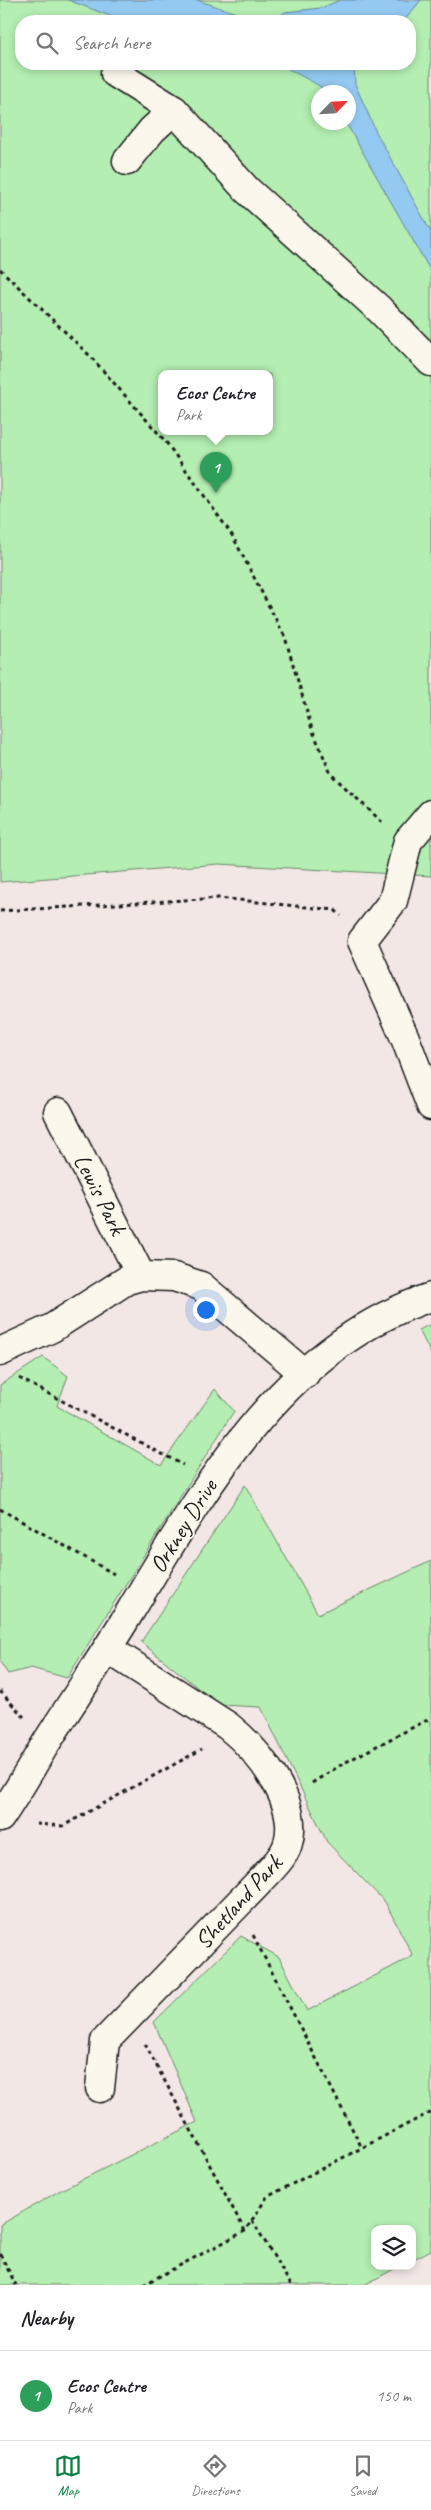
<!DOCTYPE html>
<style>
:root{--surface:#fff;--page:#f2f2f2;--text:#202124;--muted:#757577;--line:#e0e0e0;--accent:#0b8043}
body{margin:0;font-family:Caveat,sans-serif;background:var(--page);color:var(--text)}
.controls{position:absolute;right:15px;bottom:15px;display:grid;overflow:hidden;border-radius:10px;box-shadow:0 2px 8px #0003}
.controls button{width:45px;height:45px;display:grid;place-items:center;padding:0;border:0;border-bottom:1px solid var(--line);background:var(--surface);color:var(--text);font:25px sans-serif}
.compass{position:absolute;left:311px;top:85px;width:45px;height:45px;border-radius:50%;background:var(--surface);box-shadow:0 2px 8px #0003;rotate:65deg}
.you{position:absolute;left:205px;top:1309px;width:18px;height:18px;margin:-12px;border:4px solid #fff;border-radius:50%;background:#1a73e8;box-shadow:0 0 0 8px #1a73e833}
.badge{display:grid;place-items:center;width:32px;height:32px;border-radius:50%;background:var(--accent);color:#fff;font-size:16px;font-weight:700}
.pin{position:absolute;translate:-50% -41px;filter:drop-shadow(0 1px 2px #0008)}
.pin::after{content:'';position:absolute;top:26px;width:18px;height:15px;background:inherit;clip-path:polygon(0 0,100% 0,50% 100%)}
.popup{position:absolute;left:158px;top:370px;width:115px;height:65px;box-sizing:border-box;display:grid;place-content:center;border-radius:10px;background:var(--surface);filter:drop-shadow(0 1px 4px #0005);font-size:16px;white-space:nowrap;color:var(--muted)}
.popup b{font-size:19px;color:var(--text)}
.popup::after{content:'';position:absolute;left:50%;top:100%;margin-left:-10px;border:10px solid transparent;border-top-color:var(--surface)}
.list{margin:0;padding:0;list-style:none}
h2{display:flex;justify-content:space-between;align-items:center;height:65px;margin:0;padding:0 20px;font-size:21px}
h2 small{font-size:16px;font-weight:400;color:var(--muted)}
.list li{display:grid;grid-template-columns:32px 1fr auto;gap:15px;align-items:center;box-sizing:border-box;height:90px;padding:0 20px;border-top:1px solid var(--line)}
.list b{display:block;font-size:19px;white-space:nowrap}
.list p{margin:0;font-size:16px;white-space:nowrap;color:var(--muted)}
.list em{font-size:16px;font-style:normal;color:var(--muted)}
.icon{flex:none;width:28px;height:28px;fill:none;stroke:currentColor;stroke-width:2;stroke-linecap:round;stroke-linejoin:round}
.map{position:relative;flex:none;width:431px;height:2285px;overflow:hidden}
.search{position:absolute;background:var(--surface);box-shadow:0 2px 8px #0003;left:15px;right:15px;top:15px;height:55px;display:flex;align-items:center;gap:12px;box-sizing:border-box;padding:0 18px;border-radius:20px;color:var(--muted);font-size:19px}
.sheet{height:155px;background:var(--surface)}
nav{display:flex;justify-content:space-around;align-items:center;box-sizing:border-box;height:70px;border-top:1px solid var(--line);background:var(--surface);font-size:14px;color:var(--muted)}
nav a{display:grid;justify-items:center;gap:2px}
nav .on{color:var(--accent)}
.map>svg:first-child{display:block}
.green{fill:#b4eeb2;stroke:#688567;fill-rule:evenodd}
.water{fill:#94c9f2;stroke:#64849c}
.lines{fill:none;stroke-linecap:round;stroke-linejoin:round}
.minor-casing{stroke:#1c1c1c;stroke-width:31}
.path{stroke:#1c1c1c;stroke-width:3;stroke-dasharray:4 4;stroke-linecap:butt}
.minor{stroke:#fbf7ec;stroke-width:28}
.labels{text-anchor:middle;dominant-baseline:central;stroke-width:4;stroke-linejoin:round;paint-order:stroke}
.street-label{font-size:24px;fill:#1c1c1c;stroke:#fbf7ec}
</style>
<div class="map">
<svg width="431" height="2285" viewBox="0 0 431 2285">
<rect width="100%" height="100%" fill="#f3e7e6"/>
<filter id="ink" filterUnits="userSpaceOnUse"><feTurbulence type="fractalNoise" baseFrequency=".02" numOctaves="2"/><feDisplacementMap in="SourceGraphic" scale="10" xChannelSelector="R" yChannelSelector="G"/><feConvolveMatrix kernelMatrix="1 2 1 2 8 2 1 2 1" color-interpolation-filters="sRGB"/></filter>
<g filter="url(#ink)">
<g class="green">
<path d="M0,0H431V876L219,864L0,882ZM21,21H410V64H21ZM318,92H348V122H318ZM162,374H270V432H162Z"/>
<polygon points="431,1324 431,1354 419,1330"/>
<polygon points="43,1357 68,1376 57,1406 161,1465 215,1389 234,1411 67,1678 31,1668 8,1674 0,1662 0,1385"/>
<polygon points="245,1485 318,1614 431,1561 431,2250 412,2260 412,2229 375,2229 375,2266 400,2266 364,2285 0,2285 0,2225 59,2191 197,2122 154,2022 241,1936 279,1957 307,2011 413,1956 385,1902 327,1842 261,1707 219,1705 141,1642"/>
</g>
<g class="water">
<polygon points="68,0 197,0 260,21 123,21"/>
<polygon points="340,0 421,0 404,21 273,21 285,12 321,8"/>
<polygon points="279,64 354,64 355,84 376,132 431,232 431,272 346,123 348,122 348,92 326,92 318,85"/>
</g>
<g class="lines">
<defs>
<g id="minor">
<polyline points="115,73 174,110 247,190 379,309 431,362"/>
<polyline points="127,161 152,130 174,110"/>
<polyline points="431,814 408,841 393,901 362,941 405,1038 431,1106"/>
<polyline points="58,1112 141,1276"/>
<polyline points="0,1352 52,1328 127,1280 141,1276 174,1277 201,1286 305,1374"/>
<path d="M0,1818C17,1793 32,1766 48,1740C75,1697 105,1654 131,1610C205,1486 285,1345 431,1297"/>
<path d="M100,2088L105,2041L264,1877C273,1867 285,1856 288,1843C300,1802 258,1750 228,1726L108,1649"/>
</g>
</defs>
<use href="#minor" class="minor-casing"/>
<g class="path">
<polyline points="0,269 90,356 166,442 232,535 285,637 312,729 331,774 382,822"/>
<polyline points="0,911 219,898 335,910 341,916"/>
<polyline points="19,1378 183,1465"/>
<polyline points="0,1509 114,1574"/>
<polyline points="0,1691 24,1717"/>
<polyline points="312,1783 344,1763 431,1718"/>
<polyline points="36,1824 63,1826 202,1749"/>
<polyline points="253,1935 362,2148"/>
<polyline points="145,2044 245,2231"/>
<polyline points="252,2220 291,2285"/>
<polyline points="0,2254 16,2285"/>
<polyline points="143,2285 245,2231 267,2197 431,2112"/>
</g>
<use href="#minor" class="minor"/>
</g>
</g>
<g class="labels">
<g class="street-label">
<text transform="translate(100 1194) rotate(63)">Lewis Park</text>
<text transform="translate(183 1526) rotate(-58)">Orkney Drive</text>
<text transform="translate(238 1902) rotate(-48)">Shetland Park</text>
</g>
</g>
</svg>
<div class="controls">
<button><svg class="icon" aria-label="layers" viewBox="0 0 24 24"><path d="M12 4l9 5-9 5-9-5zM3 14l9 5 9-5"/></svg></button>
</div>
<svg class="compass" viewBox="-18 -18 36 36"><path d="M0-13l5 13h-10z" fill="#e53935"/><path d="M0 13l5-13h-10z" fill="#757577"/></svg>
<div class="you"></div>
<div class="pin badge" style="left:216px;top:493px;background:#2e9e5b">1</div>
<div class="popup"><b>Ecos Centre</b>Park</div>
<div class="search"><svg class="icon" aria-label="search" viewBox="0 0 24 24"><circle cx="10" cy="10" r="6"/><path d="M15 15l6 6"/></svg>Search here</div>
</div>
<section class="sheet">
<h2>Nearby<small></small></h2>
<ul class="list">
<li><span class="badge" style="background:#2e9e5b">1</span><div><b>Ecos Centre</b><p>Park</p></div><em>150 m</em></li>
</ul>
</section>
<nav>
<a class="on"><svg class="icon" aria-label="map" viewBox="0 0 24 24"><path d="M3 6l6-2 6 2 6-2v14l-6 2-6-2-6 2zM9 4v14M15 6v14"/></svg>Map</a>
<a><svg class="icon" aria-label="directions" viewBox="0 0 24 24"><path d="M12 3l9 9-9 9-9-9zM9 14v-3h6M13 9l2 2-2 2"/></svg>Directions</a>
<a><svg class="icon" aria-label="saved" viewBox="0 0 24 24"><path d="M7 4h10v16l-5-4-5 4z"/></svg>Saved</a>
</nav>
